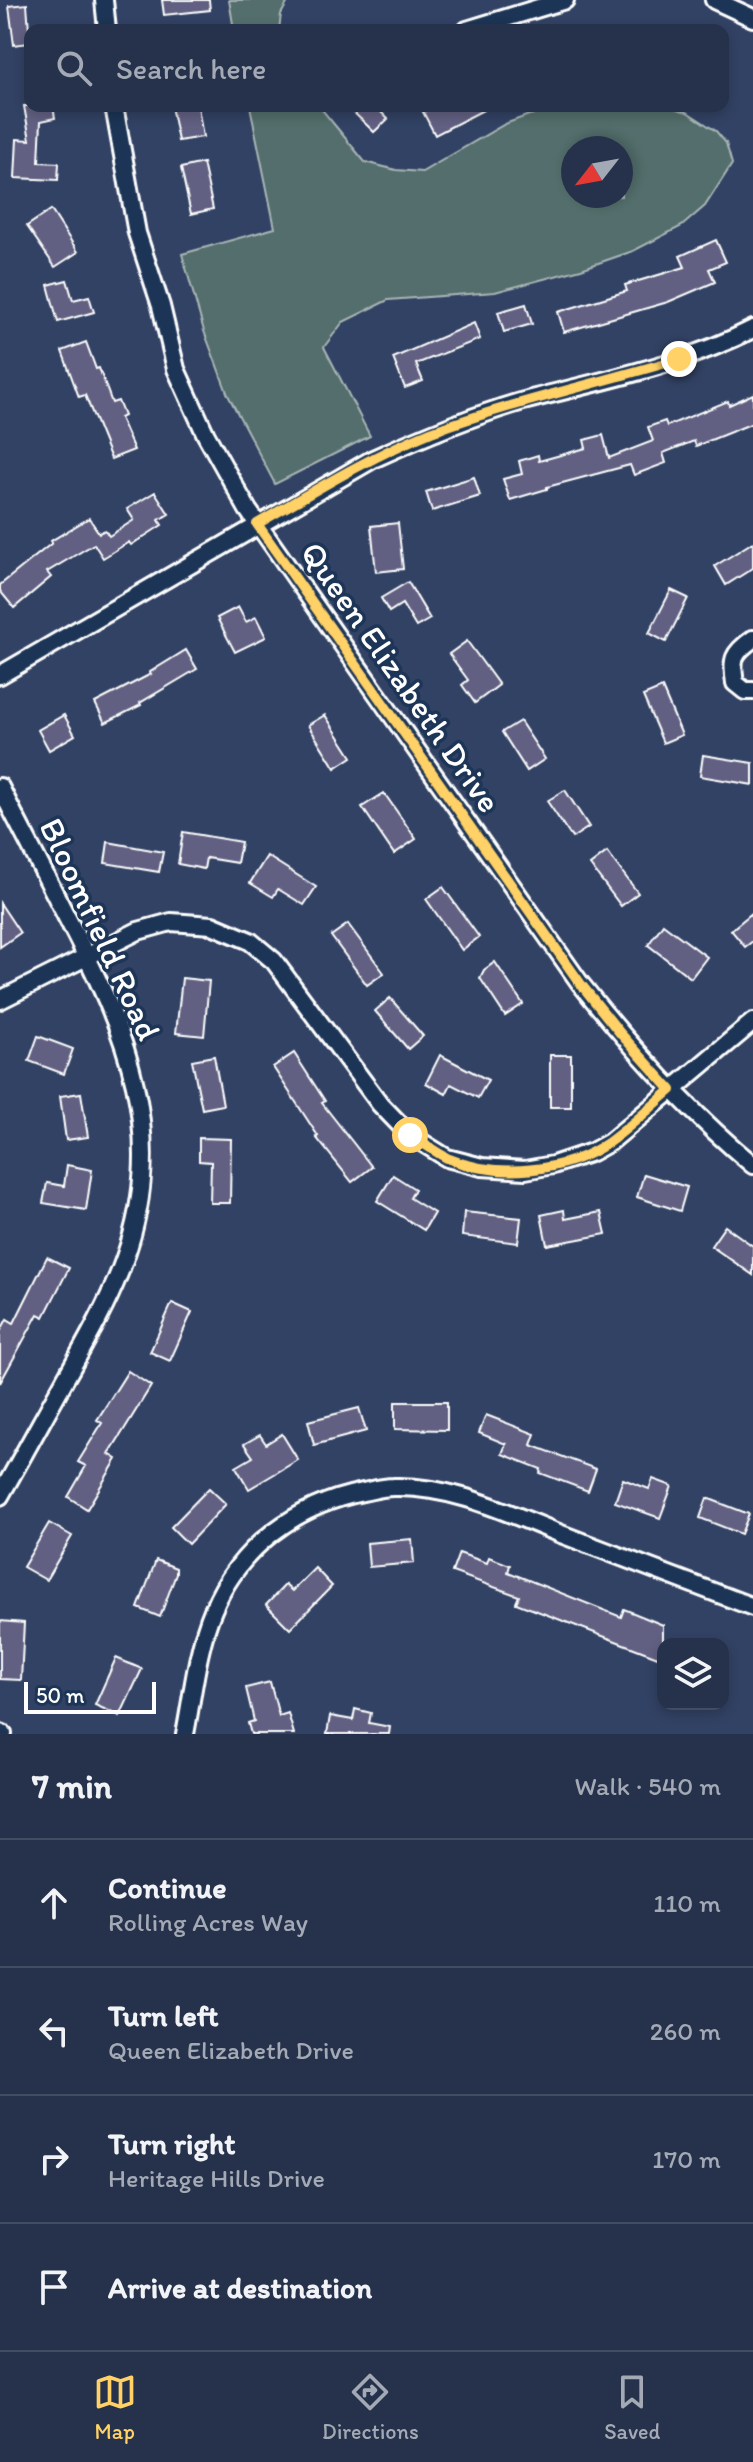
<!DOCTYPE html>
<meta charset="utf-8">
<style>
:root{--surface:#26324b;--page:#323e55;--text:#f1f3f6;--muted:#a4aab5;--line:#424d63;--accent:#ffd166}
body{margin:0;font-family:Itim,sans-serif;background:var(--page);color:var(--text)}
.controls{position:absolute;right:24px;bottom:24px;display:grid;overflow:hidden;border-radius:16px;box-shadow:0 4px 12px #0003}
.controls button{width:72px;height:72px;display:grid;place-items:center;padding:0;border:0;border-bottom:2px solid var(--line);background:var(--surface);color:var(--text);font:40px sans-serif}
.compass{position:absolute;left:561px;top:136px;width:72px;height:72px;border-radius:50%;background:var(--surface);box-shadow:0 4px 12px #0003;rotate:239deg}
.scale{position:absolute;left:24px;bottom:20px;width:132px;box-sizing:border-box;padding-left:8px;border:4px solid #fff;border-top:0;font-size:22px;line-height:28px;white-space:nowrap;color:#fff;-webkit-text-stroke:6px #1d3557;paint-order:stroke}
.stop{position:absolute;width:24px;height:24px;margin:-18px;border:6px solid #ffd166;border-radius:50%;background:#fff}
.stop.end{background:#ffd166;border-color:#fff;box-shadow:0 2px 8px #0008}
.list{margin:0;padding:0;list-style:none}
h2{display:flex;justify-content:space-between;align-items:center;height:104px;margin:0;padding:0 32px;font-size:34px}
h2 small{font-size:26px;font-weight:400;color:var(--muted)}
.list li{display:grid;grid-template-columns:52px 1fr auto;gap:24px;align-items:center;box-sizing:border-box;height:128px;padding:0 32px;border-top:2px solid var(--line)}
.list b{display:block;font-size:30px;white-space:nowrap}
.list p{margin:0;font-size:26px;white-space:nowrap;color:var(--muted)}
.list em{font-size:26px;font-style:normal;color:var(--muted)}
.icon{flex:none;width:44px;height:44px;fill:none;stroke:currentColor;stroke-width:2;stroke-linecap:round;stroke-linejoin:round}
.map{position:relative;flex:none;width:753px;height:1734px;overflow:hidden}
.search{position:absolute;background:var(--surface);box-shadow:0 4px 12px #0003;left:24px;right:24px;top:24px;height:88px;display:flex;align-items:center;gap:20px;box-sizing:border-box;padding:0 28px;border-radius:16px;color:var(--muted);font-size:30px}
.sheet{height:616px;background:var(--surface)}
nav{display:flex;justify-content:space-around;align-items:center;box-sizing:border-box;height:112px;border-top:2px solid var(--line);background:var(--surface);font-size:22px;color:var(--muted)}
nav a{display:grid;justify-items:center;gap:4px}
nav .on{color:var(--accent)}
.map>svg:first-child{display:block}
.green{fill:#536e6c;stroke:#a9b6b6;stroke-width:2;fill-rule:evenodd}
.building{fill:#626182;stroke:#fff;stroke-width:2}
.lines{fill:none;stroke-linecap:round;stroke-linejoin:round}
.minor-casing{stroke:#fff;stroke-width:22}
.minor{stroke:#1d3557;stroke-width:16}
.route{stroke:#ffd166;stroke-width:10}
.labels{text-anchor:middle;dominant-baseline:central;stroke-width:7;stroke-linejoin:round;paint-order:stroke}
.street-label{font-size:34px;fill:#fff;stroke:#1d3557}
</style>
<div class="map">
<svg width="753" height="1734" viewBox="0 0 753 1734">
<rect width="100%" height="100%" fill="#324264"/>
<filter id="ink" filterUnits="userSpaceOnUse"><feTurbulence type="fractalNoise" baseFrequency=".0125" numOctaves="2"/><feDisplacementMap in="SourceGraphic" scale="16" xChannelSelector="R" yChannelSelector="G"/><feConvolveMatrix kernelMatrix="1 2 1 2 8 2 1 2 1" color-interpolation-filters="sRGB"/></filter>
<g filter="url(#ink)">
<g class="green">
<polygon points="229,0 289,0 281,14 279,30 234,30"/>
<path d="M250,106H319L365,162L396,170L422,172L505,124L529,115L577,106H667L687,112L716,131L726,143L732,164L705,206L682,226L633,251L581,269L495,292L388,300L343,322L324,347L370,436L275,484L228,395L204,331L182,254L275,228ZM573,148H621V196H573Z"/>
</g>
<g class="building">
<polygon points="162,0 209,0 210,10 164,15"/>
<polygon points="27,4 30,43 14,45 9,6"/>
<polygon points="24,106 53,106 55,118 41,121 39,162 59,163 58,180 15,178 17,139 30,140"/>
<polygon points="171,106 198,106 203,137 178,141"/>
<polygon points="347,106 375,106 388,119 374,132"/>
<polygon points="435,106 491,106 435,135 423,112"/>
<polygon points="203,163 213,209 191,214 181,168"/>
<polygon points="51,210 78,252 55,267 27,226"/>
<polygon points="716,240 726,262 709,269 715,282 668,302 564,332 558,312 627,291 625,285 685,267 680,256"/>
<polygon points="67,280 73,300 89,296 94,312 58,322 48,285"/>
<polygon points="526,304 532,324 504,332 498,312"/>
<polygon points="474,323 480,339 416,364 423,381 405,388 393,358"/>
<polygon points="86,342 96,369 99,368 112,403 118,401 124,416 120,418 134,450 111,459 85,395 79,397 62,351"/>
<polygon points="753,394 753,423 696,446 694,441 663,453 666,463 634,475 630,465 547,487 547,489 510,500 503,479 522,474 519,461 538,455 539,461 586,448 584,440 603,435 609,458 653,441 648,427 665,421 667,426 728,401 729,405"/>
<polygon points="474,477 480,496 432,511 426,492"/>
<polygon points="155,492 169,514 159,520 162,525 131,545 129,542 103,558 94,544 47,572 51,577 14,608 0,591 0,585 52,543 51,541 89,518 99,533 105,530 109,536 134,520 127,509"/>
<polygon points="398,523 403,569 376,572 371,526"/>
<polygon points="753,542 753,568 726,585 715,566"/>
<polygon points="408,582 430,619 416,627 402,604 389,612 381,598"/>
<polygon points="671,590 688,598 666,642 649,633"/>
<polygon points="238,607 246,622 256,617 266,637 235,652 217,618"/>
<polygon points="467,641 499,685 475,703 462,685 468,680 449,654"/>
<polygon points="186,650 197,669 140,703 141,705 105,723 95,703 151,674 150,672"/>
<polygon points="662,688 682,735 663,743 643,696"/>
<polygon points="64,715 75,735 49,750 38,730"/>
<polygon points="325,715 352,757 335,768 308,725"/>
<polygon points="520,721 545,759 527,771 502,732"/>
<polygon points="703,755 753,763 753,785 700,776"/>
<polygon points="565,790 589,827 572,838 547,801"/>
<polygon points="384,793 416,839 394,854 362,807"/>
<polygon points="183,832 241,842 237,863 206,858 204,869 178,864"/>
<polygon points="108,842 163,852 159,872 105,863"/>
<polygon points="607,852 638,893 621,906 590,865"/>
<polygon points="267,856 316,887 304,905 278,889 273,897 250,883"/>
<polygon points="443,887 479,937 462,950 426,899"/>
<polygon points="0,903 20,933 0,947"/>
<polygon points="753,912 753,941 745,947 731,930"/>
<polygon points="348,924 384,973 367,985 331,936"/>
<polygon points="663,924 707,957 691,978 648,945"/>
<polygon points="495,962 523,1004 505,1016 480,978 484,970"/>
<polygon points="182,978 209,981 204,1036 176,1033"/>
<polygon points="390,998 423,1036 408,1049 375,1011"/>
<polygon points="38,1036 73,1049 64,1074 29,1061"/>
<polygon points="294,1053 325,1101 322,1103 372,1167 352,1182 316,1137 318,1136 273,1067"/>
<polygon points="440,1055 488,1080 478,1098 451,1084 446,1094 426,1083"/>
<rect x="550" y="1055" width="21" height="52"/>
<polygon points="214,1056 223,1105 202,1109 192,1060"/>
<polygon points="81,1093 88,1137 66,1140 60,1096"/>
<polygon points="199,1138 231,1139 230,1203 210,1203 211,1162 199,1161"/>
<polygon points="67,1165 92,1170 86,1210 43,1203 47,1183 64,1186"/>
<polygon points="644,1174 687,1187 680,1211 637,1197"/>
<polygon points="393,1175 415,1189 410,1198 434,1213 424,1230 377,1201"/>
<polygon points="564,1210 565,1219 601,1212 606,1234 547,1245 541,1215"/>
<polygon points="464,1212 521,1218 518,1243 462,1236"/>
<polygon points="725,1226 753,1246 753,1275 711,1246"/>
<polygon points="47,1257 69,1268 44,1317 38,1314 0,1383 0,1332 7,1319 14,1323"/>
<polygon points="172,1303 192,1312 170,1361 150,1352"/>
<polygon points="128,1371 151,1386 109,1454 117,1459 87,1509 68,1497 86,1466 78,1462 102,1423 97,1420"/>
<polygon points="395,1402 447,1402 447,1430 395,1429"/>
<polygon points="359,1408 366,1431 314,1445 308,1421"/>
<polygon points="486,1415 535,1434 531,1445 596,1469 588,1491 540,1473 541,1469 502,1454 506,1444 479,1433"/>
<polygon points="282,1434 298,1460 249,1489 236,1467 253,1457 244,1444 260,1435 266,1444"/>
<polygon points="623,1479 649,1489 653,1479 672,1486 660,1518 615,1502"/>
<polygon points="209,1488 226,1504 188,1544 171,1527"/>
<polygon points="707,1498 749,1514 741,1534 700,1518"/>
<polygon points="49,1523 72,1536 46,1580 23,1567"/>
<polygon points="412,1539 414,1563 369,1567 367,1543"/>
<polygon points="459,1553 487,1563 489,1557 510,1565 508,1572 621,1617 624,1609 663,1625 663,1659 516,1603 519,1596 452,1572"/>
<polygon points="156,1560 176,1568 176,1574 160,1617 138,1608"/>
<polygon points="315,1568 332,1586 290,1629 266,1605 285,1585 292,1591"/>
<polygon points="0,1621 24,1623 21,1680 0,1679"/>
<polygon points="116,1658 142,1669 120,1716 95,1705"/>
<polygon points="270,1682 279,1716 288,1713 294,1734 251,1734 248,1723 254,1721 246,1688"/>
<polygon points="355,1709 371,1713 369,1723 390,1727 389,1734 327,1734 330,1716 353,1720"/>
</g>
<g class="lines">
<defs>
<g id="minor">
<polyline points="104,0 107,30"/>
<polyline points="714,0 753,18"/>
<polyline points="467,30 565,0"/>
<path d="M114,106L137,233L161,306L176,369L206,435L248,510L580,983C632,1049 688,1111 753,1165"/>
<path d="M753,639C733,653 731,659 735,683L745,691H753"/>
<path d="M0,675L373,459C421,437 469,417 520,402C598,381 681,366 753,329"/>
<path d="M0,787C21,829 43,870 64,912C126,1031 173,1137 120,1271C106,1307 87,1340 68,1374C45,1415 23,1456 0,1496"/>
<polyline points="0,1000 138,931 171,922 212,925 250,941 274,961 380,1104 410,1135 447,1158 482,1167 525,1170 553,1165 592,1152 610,1142 753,1022"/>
<polyline points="0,1733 3,1734"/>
<path d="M185,1734C193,1694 197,1648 213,1610C239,1547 297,1505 363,1492C373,1490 383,1487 393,1487C451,1485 508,1513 561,1534C625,1558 689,1583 753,1607"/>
</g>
</defs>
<use href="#minor" class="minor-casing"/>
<use href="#minor" class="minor"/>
</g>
</g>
<g class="lines" filter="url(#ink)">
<path class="route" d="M410,1135C422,1142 435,1152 447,1158C497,1179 565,1173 609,1142C631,1126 651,1107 671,1090L620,1033L580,983L257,524C314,491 371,456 431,432C512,402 597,384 679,359"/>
</g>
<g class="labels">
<g class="street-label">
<text transform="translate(401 677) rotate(55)">Queen Elizabeth Drive</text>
<text transform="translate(100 929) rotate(65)">Bloomfield Road</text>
</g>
</g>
</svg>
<div class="controls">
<button><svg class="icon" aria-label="layers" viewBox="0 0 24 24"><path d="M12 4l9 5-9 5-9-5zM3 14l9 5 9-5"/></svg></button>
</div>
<svg class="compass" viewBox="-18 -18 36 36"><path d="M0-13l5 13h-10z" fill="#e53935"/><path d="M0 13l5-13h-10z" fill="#a4aab5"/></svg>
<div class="scale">50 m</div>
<div class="stop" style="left:410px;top:1135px"></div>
<div class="stop end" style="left:679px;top:359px"></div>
<div class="search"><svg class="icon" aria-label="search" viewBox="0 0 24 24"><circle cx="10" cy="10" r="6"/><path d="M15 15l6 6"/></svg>Search here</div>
</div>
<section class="sheet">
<h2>7 min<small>Walk · 540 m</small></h2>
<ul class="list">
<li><svg class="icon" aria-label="ahead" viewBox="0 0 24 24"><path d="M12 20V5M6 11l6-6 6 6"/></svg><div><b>Continue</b><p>Rolling Acres Way</p></div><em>110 m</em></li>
<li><svg class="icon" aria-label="left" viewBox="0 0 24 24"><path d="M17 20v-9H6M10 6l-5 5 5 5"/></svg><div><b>Turn left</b><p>Queen Elizabeth Drive</p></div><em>260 m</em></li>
<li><svg class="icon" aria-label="right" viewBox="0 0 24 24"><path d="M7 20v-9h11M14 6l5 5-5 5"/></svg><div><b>Turn right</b><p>Heritage Hills Drive</p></div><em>170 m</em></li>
<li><svg class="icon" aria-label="arrive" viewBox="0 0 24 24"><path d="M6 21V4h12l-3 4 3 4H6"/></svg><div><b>Arrive at destination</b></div></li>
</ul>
</section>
<nav>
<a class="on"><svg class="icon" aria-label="map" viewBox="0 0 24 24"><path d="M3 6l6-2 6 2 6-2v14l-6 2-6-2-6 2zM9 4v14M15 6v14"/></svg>Map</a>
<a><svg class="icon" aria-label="directions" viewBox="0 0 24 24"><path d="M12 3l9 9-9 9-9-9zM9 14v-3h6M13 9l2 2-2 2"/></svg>Directions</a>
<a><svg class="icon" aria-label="saved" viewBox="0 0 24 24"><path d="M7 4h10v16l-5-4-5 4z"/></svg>Saved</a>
</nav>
